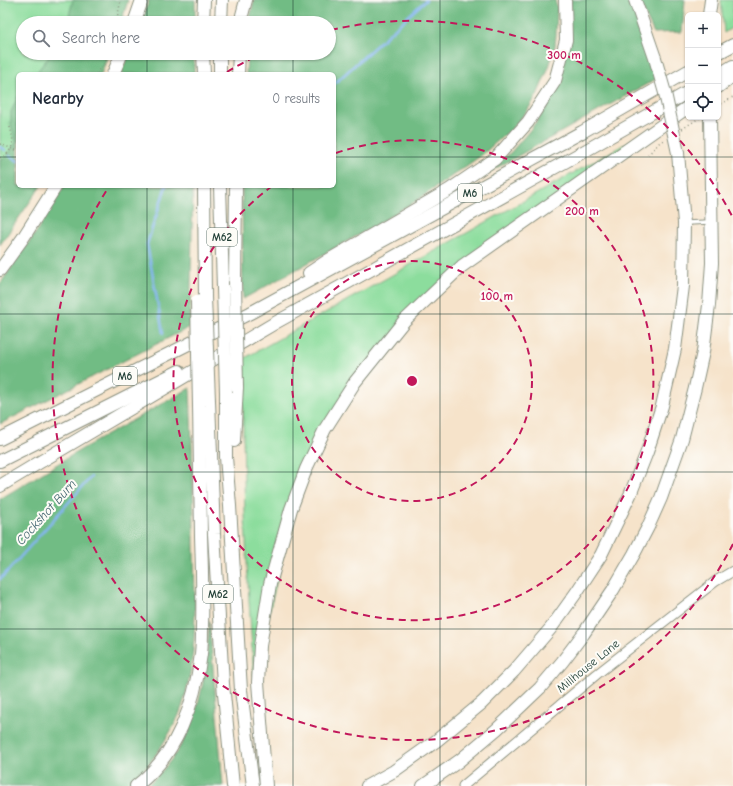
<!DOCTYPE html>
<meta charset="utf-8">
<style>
:root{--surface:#fff;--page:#f2f2f3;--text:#1f2937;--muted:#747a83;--line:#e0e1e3}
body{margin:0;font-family:"Comic Neue",sans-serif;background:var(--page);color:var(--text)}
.controls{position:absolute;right:12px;top:12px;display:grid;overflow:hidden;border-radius:6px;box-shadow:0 1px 3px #0004}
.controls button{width:36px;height:36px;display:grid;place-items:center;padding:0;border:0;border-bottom:1px solid var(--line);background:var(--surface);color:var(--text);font:20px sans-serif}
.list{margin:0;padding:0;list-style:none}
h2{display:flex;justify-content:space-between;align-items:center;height:52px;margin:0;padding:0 16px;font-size:17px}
h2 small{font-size:13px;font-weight:400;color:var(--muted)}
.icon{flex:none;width:22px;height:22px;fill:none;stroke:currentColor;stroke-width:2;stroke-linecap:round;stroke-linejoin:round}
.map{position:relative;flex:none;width:733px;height:786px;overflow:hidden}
.search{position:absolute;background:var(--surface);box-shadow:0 1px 3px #0004;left:16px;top:16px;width:320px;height:44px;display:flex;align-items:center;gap:10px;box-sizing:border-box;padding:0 14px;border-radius:22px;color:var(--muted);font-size:15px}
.panel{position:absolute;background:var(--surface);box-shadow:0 1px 3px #0004;left:16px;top:72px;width:320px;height:116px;border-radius:6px}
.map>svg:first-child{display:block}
.green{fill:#8cdd9d;stroke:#568d68}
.forest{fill:#71bc84;stroke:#487c5c}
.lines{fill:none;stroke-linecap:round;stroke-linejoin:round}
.stream{stroke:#84b5f0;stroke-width:2.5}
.lane-casing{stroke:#8a907f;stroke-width:5.5}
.secondary-casing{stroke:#8a907f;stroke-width:11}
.highway-casing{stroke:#8a907f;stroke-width:14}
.path{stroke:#8a907f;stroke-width:1.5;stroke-dasharray:1 3;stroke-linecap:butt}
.lane{stroke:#fff;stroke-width:3.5}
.secondary{stroke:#fff;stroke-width:9}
.highway{stroke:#fff;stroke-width:12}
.highway-bridge-casing{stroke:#8a907f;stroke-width:14;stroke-linecap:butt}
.highway-bridge{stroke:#fff;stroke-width:12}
.grid{fill:none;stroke:#1f3d34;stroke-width:1;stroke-opacity:0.55}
.ring{fill:none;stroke:#c2185b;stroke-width:2;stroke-dasharray:7 5}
.labels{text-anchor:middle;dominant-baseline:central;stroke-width:4;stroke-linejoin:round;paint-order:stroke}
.shield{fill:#fdfcf7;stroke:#62766e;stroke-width:1}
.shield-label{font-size:11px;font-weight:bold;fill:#1f3d34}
.street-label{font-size:12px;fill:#1f3d34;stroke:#fdfcf7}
.water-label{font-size:13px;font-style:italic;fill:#3d616c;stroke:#fdfcf7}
.centre{fill:#c2185b;stroke:#fdfcf7;stroke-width:2}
.ring-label{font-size:12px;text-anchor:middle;font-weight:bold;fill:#c2185b;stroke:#fdfcf7;stroke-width:4;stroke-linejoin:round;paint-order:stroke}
</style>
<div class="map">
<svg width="733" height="786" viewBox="0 0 733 786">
<rect width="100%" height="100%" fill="#fdfcf7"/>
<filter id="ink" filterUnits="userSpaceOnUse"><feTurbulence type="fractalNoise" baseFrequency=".025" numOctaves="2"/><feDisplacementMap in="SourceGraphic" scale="8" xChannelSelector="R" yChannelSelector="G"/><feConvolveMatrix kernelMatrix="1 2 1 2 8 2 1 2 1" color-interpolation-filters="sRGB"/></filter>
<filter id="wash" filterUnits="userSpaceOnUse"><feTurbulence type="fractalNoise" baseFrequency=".012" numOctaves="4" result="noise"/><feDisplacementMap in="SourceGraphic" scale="16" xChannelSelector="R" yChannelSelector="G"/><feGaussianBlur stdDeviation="0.9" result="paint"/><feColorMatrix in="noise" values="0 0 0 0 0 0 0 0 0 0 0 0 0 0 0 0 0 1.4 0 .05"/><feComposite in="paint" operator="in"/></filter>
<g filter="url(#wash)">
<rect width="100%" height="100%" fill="#f6e3ca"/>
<g class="green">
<polygon points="0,0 95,0 86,23 23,23 23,53 72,53 63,74 18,74 18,150 0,177"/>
<polygon points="721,0 733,0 733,27 724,33"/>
<path d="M639,136L416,302L305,461L254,676C246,570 242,465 243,359Z"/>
</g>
<g class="forest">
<polygon points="73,0 128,0 121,23 67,23"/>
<polygon points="149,0 195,0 195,23 141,23"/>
<polygon points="254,0 555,0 557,8 556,35 555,46 549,67 537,95 527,111 510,131 502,137 482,155 416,201 400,210 371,228 243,299 242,186 334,186 334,74 246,74 247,53 329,53 329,23 249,23"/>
<polygon points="571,0 630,0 656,79 491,171 512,151 530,130 547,107 554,94 560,81"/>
<polygon points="638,0 685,0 682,32 654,33"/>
<polygon points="52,53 109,53 101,74 35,74"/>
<polygon points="129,53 194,53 194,74 121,74"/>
<polygon points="18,96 18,186 41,186 0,245 0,159 7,157 16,142 11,124 11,112"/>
<polygon points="64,186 193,186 190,327 0,424 0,284 37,231"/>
<path d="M190,388C192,443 194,498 194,554C195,605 198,657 182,707C178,719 171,731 164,742C154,759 141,775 124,786H0V499L82,449Z"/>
<path d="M209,620L223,786H146C197,744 207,683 209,620Z"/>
</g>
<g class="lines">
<g class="stream">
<polyline points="334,84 426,0"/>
<polyline points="0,147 5,150"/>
<polyline points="10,156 18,161"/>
<polyline points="163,333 147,244 166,186"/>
<polyline points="0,579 8,571 91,477"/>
</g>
</g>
</g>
<g filter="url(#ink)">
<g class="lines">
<defs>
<polyline id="lane" points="687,223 709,222"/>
<polyline id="secondary" points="463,786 597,674 716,581 733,571"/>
<g id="highway">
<polyline points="635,0 655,58"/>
<polyline points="709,15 711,0"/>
<polyline points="134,23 142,0"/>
<polyline points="203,23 204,0"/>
<polyline points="221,23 222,0"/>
<polyline points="241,23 242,15 246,0"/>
<polyline points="203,53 204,74"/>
<polyline points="718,53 733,45"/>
<polyline points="113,74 122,53"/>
<polyline points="220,74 220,53"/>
<polyline points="238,74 239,53"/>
<polyline points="718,75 733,66"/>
<polyline points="718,87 733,76"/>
<polyline points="204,186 205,297"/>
<polyline points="220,186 223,288"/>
<polyline points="0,270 23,238 56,186"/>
<polyline points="309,273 327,261 449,190 495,159 528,122 555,81 566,40 565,0"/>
<polyline points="235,281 236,186"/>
<polyline points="226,392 226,457 230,506 241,690 253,786"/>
<polyline points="209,401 214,534 223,684 233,786"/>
<polyline points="0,439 250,313 582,132 688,71"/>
<polyline points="234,441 237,387"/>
<polyline points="0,461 179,371"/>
<polyline points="0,486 40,462 275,323 590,148 688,92"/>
<path d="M136,786C177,755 195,703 201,654C202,645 202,636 202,627C203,596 202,566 201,536C200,492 200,449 199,406"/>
<polyline points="266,786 258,682 260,646 270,584 291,509 306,469 325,429 355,382 404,321 462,266 688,107"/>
<polyline points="367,786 394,771 436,741 482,703 514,671 551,628 576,593 601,555 630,495 647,452 662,406 675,349 683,286 684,223 678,153"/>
<polyline points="423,786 459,761 497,729 540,688 562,662 584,633 613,590 634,554 648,527 661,498 682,439 695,388 703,352 709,305 712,263 710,117"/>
</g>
</defs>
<use href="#lane" class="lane-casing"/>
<use href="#secondary" class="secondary-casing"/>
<use href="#highway" class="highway-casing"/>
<g class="path">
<polyline points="116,23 121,0"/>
<polyline points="97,74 98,71 105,63 108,53"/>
<polyline points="718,106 733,97"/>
<polyline points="682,129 701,117"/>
<polyline points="0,144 18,151"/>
<polyline points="648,155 659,143 665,139"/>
<path d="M0,158C18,149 13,137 8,121"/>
</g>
<use href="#lane" class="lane"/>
<use href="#secondary" class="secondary"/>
<use href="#highway" class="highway"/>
<defs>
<g id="highway-bridge">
<polyline points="655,58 665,93 678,153"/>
<polyline points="235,281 237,387"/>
<polyline points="223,288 226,392"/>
<polyline points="205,297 209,401"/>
<polyline points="197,301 199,406"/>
</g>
</defs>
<use href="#highway-bridge" class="highway-bridge-casing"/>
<use href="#highway-bridge" class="highway-bridge"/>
</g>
</g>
<path class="grid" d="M147,0V23M293,0V23M440,0V786M586,0V786M147,53V74M293,53V74M0,157H18M334,157H733M147,186V786M293,186V786M0,314H733M0,472H733M0,629H733"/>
<g class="ring">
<circle cx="412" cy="381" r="120"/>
<path d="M336 153A240 240 0 1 1 271 187"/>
<path d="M733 544A360 360 0 1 1 108 188M227 72A360 360 0 0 1 263 53M331 30A360 360 0 0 1 733 218"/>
</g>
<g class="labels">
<g class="shield">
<rect x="458" y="184" width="24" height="18" rx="3"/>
<rect x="207" y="228" width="30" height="18" rx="3"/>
<rect x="113" y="367" width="24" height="18" rx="3"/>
<rect x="203" y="585" width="30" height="18" rx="3"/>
</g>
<g class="shield-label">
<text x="470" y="193">M6</text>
<text x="222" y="237">M62</text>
<text x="125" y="376">M6</text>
<text x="218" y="594">M62</text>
</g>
<g class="street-label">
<text transform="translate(588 666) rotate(-39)">Millhouse Lane</text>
</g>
<g class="water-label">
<text transform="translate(46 512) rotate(-48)">Cockshot Burn</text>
</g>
</g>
<circle cx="412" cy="381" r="6" class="centre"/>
<g class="ring-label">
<text x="564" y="59">300 m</text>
<text x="582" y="215">200 m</text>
<text x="497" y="300">100 m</text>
</g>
</svg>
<div class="controls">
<button>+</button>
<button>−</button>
<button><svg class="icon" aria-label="locate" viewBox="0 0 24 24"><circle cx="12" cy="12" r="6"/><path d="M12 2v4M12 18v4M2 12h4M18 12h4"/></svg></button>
</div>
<div class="search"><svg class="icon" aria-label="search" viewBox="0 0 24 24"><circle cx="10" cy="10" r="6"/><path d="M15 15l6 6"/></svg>Search here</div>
<section class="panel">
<h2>Nearby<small>0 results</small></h2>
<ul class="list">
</ul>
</section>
</div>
